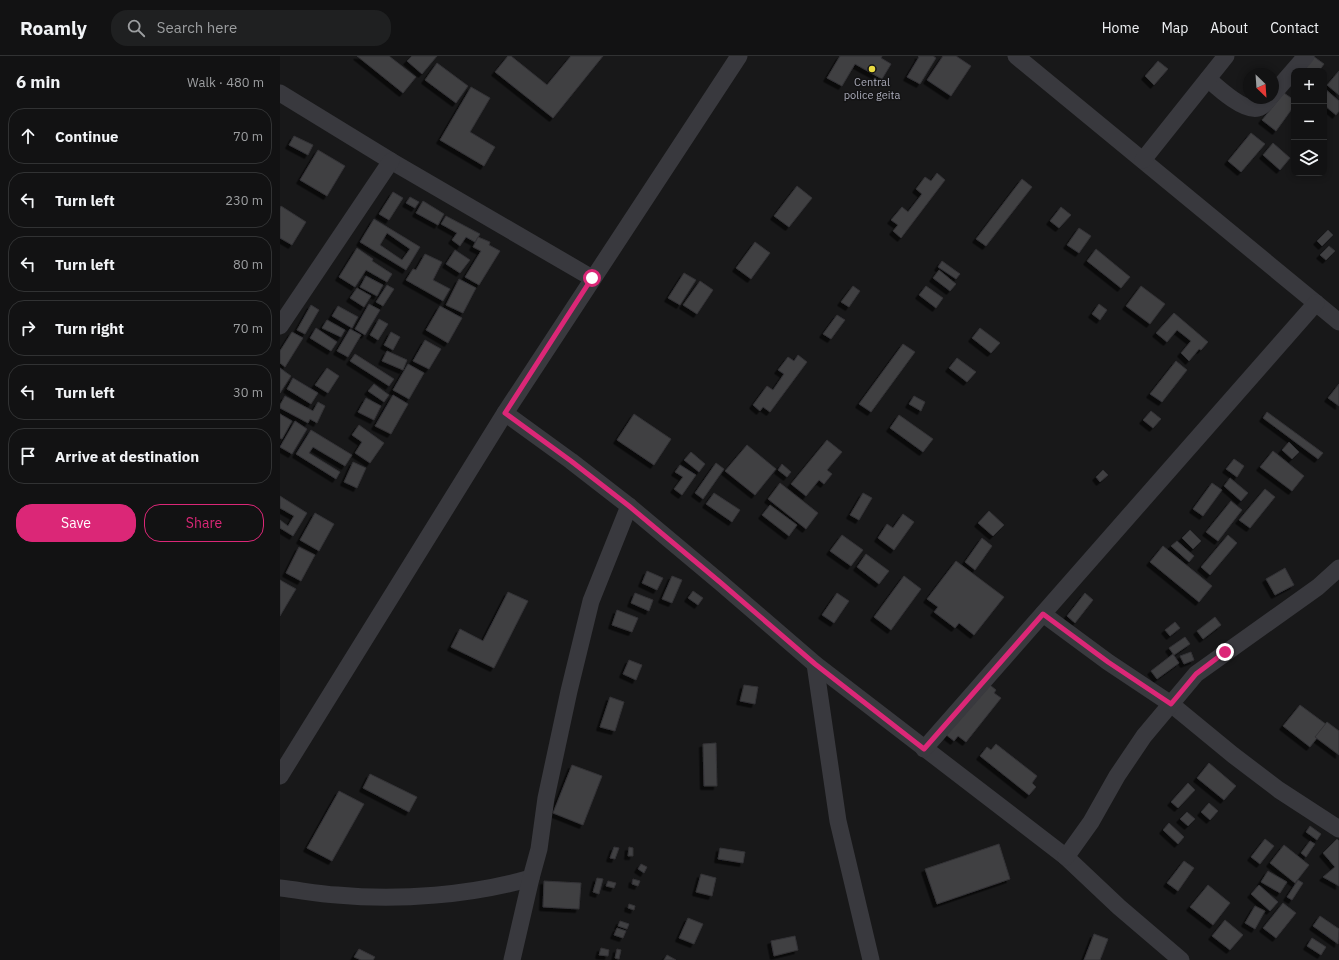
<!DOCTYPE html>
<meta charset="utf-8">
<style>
:root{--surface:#121213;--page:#1f2021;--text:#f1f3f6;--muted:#9c9ea0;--line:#313233;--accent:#db2777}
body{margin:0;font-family:"IBM Plex Sans",sans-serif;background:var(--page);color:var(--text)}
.controls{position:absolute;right:12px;top:12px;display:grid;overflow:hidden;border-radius:8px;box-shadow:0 2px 6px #0003}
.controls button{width:36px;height:36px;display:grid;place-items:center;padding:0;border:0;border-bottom:1px solid var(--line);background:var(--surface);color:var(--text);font:20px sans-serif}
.compass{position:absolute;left:963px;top:12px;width:36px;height:36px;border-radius:50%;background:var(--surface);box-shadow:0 2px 6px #0003;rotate:155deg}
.stop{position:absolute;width:12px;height:12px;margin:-9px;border:3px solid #db2777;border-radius:50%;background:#fff}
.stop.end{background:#db2777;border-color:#fff;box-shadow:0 1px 4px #0008}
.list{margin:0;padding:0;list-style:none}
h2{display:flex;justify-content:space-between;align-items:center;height:52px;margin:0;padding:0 16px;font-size:17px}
h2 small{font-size:13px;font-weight:400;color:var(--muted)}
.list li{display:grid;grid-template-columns:26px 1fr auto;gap:12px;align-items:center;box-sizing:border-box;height:56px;margin:0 8px 8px;padding:0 8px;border:1px solid var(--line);border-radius:16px}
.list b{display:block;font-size:15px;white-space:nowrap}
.list em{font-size:13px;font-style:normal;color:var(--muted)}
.actions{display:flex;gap:8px;padding:12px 16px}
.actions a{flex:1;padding:9px 0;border:1px solid var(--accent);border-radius:16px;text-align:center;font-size:14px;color:var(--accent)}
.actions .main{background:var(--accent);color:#fff}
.icon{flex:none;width:22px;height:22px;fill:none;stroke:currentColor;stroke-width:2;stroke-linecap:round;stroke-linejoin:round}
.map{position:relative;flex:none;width:1059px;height:904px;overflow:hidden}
header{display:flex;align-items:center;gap:24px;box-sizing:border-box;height:56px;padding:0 20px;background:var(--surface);border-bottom:1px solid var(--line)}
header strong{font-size:19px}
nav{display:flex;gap:22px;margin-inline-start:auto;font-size:14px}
.search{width:280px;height:36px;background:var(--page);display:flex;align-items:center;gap:10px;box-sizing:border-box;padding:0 14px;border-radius:16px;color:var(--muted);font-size:15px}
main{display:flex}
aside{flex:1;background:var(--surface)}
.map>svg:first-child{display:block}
.building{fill:#3f3f43;stroke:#333235;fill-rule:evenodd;filter:url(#shadow)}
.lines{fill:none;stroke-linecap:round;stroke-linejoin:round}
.minor{stroke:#39393e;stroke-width:17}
.route{stroke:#db2777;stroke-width:5}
.poi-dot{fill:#e9da41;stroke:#131314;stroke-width:1.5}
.labels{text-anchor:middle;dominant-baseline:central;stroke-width:3;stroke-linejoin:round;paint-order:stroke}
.poi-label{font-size:11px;fill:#aaabb9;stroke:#131314}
</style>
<header>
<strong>Roamly</strong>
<div class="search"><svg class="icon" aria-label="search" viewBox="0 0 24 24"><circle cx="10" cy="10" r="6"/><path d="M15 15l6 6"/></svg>Search here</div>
<nav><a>Home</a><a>Map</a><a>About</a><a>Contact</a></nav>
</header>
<main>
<aside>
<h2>6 min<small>Walk · 480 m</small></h2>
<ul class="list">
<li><svg class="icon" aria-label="ahead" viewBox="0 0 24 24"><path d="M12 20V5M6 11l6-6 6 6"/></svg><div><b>Continue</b></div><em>70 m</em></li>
<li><svg class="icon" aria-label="left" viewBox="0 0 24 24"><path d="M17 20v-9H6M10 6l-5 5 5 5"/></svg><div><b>Turn left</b></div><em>230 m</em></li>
<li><svg class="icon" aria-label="left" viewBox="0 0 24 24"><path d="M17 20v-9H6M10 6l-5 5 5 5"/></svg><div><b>Turn left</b></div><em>80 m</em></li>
<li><svg class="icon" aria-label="right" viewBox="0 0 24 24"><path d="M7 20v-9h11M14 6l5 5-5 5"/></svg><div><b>Turn right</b></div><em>70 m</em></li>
<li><svg class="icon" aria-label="left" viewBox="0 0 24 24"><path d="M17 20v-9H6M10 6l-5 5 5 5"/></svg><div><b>Turn left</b></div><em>30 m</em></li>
<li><svg class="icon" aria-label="arrive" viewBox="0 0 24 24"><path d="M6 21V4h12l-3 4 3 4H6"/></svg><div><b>Arrive at destination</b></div></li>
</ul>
<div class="actions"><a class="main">Save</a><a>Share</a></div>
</aside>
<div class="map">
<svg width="1059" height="904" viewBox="0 0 1059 904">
<defs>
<filter id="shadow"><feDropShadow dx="-3.5" dy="3.5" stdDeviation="0" flood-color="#0009"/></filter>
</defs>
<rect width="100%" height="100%" fill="#181819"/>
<g class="building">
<polygon points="77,0 109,0 136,21 123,37"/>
<polygon points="132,0 157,0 142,18 127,5"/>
<polygon points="228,0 231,0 267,29 291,0 323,0 273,62 215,16"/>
<polygon points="560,0 602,0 601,2 611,8 602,23 575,8 562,30 547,22"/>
<polygon points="638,0 653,0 656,2 640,28 627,21 639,1"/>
<polygon points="663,0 676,0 691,10 671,40 647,24"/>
<polygon points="1033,0 1044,8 1039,15 1021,15"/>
<polygon points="878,5 888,13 874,29 865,20"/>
<polygon points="157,7 188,30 176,47 145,24"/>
<polygon points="1059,15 1059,39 1047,29"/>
<polygon points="191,31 210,42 190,76 215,91 204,110 160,84"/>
<polygon points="1044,32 1059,45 1059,55 1056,59 1044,49"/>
<polygon points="1004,37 1014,44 1014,50 996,75 982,64"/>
<polygon points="971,77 985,88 961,116 948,105"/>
<polygon points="14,80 33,89 28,99 9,89"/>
<polygon points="993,87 1010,102 1000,114 983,99"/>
<polygon points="38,94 65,110 47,140 20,124"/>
<polygon points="657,117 665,124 621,182 613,175 618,169 611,164 622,151 628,156 642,138 636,133 645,121 651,125"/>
<polygon points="742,123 752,131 706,190 696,183"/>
<polygon points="517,130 532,142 509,171 494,160"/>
<polygon points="113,136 123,142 109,164 99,158"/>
<polygon points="130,141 139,146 135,152 126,147"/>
<polygon points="143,145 164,158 158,169 136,157"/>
<polygon points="1,150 26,166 12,189 0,182 0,152"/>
<polygon points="781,151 791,159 779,172 770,165"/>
<polygon points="166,160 200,178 195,186 186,181 180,190 172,184 177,177 161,168"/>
<path d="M94,163L140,191L126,214L80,186ZM107,177L130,193L122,204L100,189Z"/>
<polygon points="799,172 811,180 799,197 787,189"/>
<polygon points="1048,174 1053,179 1042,190 1037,185"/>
<polygon points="198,181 210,186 209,189 220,195 199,229 185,221 201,195 193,191"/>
<polygon points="475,186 490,197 471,223 456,212"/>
<polygon points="1049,190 1055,195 1046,204 1040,199"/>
<polygon points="77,192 93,203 92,205 112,218 107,226 86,214 75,231 59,221"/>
<polygon points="816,193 850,221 841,232 807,205"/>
<polygon points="175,194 190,204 180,217 166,208"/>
<polygon points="145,198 162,206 153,224 170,233 163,245 126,224 133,213 136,214"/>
<polygon points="662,205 680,218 676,223 658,211"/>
<polygon points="659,214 676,228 670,235 653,222"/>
<polygon points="404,217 416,224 400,249 388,242"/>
<polygon points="86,220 103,229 97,240 80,231"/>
<polygon points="179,223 196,232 183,257 166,249"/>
<polygon points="420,225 433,234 417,258 403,249"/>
<polygon points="107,229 114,233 103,250 96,246"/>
<polygon points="573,230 580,235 569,251 561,246"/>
<polygon points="646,230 663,242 656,252 639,239"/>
<polygon points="861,230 885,248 870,268 846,250"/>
<polygon points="77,232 91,240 84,251 70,242"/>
<polygon points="89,248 100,254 85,279 75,273"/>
<polygon points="819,248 827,254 820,264 812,258"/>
<polygon points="31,249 39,254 25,278 17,274"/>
<polygon points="58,250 78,261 72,272 52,260"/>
<polygon points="160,250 182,262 168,287 146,274"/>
<polygon points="894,257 928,286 921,294 919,293 909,305 901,297 911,285 897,274 887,286 876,277"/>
<polygon points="557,259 565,264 551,283 543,278"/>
<polygon points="99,263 108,268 98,284 90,279"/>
<polygon points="47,264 65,274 61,281 42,272"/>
<polygon points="36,272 57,286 51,295 30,282"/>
<polygon points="700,272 720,287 711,297 692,282"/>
<polygon points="70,273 81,279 68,301 57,295"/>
<polygon points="12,276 23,282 5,311 0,307 0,295"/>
<polygon points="111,276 120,281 113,294 104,289"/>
<polygon points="145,284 161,293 149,313 133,305"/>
<polygon points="623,288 635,296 591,356 579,348"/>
<polygon points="107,295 127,304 123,314 102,305"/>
<polygon points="75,298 114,323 109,330 70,305"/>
<polygon points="518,299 527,306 490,356 483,351 480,355 473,349 487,330 493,334 504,318 498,314 508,301 514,305"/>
<polygon points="677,302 696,316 687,326 669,312"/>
<polygon points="896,305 907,314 882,346 870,338"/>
<polygon points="128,308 144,317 129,343 113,334"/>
<polygon points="0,312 11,320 0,337"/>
<polygon points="47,312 59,320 48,337 35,329"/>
<polygon points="13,322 38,337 31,348 7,333"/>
<polygon points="94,328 109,339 104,346 88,335"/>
<polygon points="1059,328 1059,350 1048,342"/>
<polygon points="113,339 128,348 111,378 95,370"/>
<polygon points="5,340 33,355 38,346 45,350 37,367 30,363 28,367 0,352 0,349"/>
<polygon points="634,340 645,346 641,355 629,348"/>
<polygon points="86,342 101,350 94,364 78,356"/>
<polygon points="871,355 881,363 873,372 863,364"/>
<polygon points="987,356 1043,397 1038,403 983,362"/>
<polygon points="0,358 12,365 2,383 0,382"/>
<polygon points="354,358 391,383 374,409 337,384"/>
<polygon points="619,359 653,383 643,396 610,372"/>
<polygon points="15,365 27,373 12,398 0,391"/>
<polygon points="79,369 104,387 90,407 75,397 82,386 72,379"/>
<polygon points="31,374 72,399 65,410 33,391 29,397 60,416 56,423 16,398"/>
<polygon points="547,384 562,396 547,414 552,418 544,428 539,424 526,440 511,428"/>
<polygon points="1009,386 1019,396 1012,403 1002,394"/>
<polygon points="467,389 496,413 475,439 445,415"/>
<polygon points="993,395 1024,420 1012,435 980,411"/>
<polygon points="411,396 425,408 419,416 404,404"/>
<polygon points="954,403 964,410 957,421 946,413"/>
<polygon points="73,406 86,412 77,432 64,426"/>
<polygon points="436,407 444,413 423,443 415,437"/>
<polygon points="502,408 511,416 507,421 498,414"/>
<polygon points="400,409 416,419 402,439 394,433 403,421 395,416"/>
<polygon points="823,414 828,419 820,426 816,421"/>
<polygon points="950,422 968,437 961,445 944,430"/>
<polygon points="500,427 538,457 526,473 488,443"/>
<polygon points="932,427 942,434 923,460 913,453"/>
<polygon points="985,433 995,441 970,472 959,464"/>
<polygon points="434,437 460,454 452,466 426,448"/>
<polygon points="583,437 592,442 579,464 570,459"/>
<polygon points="0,440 27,457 13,480 0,472 0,464 8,470 14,460 0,452"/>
<polygon points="951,445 962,454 938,485 926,476"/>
<polygon points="490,449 517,469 509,480 482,459"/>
<polygon points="709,455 724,469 713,480 698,467"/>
<polygon points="35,457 54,468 39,495 20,484"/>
<polygon points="623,458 634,466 614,494 598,482 607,468 613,472"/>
<polygon points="910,474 921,485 913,493 902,482"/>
<polygon points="562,479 583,494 571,510 550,495"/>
<polygon points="948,479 957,487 930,519 921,511"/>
<polygon points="702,482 712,490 695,514 685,506"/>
<polygon points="897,485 914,500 909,506 891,490"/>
<polygon points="883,490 932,530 919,546 870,506"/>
<polygon points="19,491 35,499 21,525 6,517"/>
<polygon points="586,498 609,515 599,528 577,511"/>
<polygon points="676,505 724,541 694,579 679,567 675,572 654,556 658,551 647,543"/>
<polygon points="1005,512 1014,529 995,539 986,523"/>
<polygon points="367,515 383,522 377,534 362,527"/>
<polygon points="392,520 402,524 392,547 382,543"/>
<polygon points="624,520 641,533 611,574 594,561"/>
<polygon points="0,524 16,533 0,560"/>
<polygon points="413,535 423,542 418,549 408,542"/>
<polygon points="228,536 248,545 214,612 171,591 180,573 203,585"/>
<polygon points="355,537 373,544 369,555 351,547"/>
<polygon points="557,537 569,545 554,567 542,559"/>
<polygon points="805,537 813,544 795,567 787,560"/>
<polygon points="337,554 358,562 352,576 332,569"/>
<polygon points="935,561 941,569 923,583 917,575"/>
<polygon points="895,566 900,572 890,580 885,574"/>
<polygon points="905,581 910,588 894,599 889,592"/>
<polygon points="911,596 914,604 904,608 900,600"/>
<polygon points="893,598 899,607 877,623 871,615"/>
<polygon points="349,604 362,609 356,624 343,618"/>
<polygon points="705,625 716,634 714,637 721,642 686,686 678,680 674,685 664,677"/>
<polygon points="464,629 478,631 475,648 460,645"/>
<polygon points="330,641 344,646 335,675 320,671"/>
<polygon points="1020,649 1047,669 1030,691 1003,670"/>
<polygon points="1047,666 1059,675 1059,699 1035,681"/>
<polygon points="436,687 437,730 424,730 423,688"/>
<polygon points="716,688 757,720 752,727 756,731 749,739 700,700 707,691 711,694"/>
<polygon points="929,707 956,730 944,744 917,722"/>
<polygon points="292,709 322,720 303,769 273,757"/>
<polygon points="90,718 137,741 129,756 83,732"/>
<polygon points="908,727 915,734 898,752 891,746"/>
<polygon points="59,735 84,748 52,805 27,792"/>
<polygon points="929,747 938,755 930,764 921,756"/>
<polygon points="907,756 915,763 908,770 900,763"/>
<polygon points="889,767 904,781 898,788 883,774"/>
<polygon points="1030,770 1041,778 1037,784 1026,776"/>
<polygon points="985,783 994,790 980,808 971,801"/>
<polygon points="1057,783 1059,785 1059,830 1043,821 1055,811 1043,797"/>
<polygon points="1030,785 1035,788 1026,801 1021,797"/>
<polygon points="719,788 730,823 657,848 645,813"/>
<polygon points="1004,789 1029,809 1015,827 990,807"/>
<polygon points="334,791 339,792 335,803 330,802"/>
<polygon points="349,791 353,792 353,800 348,800"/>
<polygon points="440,792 465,796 463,807 438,803"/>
<polygon points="904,805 914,812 898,835 887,827"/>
<polygon points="361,808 367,811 364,817 358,813"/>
<polygon points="988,815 1007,826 1000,837 981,826"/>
<polygon points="421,818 436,822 432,840 416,836"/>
<polygon points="317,822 323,823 319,838 313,836"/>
<polygon points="353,823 360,825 358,830 352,828"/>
<polygon points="1018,824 1023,827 1012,844 1007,841"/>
<polygon points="264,825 301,827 299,853 263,851"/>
<polygon points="328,825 336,827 334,832 326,830"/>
<polygon points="928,829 950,847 933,869 910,851"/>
<polygon points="979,829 998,846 990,855 971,838"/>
<polygon points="1003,847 1016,857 996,882 983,872"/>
<polygon points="349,848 355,850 354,854 348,852"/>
<polygon points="975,850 985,855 975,873 965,867"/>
<polygon points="1040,860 1059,873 1058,888 1033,870"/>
<polygon points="408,862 423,868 414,888 399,882"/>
<polygon points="945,864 963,879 950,894 932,880"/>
<polygon points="340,865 349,868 347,873 338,870"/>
<polygon points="337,872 346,875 343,882 334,879"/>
<polygon points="814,878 828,883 820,904 804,904"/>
<polygon points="515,880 518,894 494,900 491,885"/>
<polygon points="1032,882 1046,891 1041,899 1027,890"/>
<polygon points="321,892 329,894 328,900 319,899"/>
<polygon points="79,893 95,901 93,904 81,904 74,901"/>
<polygon points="337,893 341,894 339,903 335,902"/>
<polygon points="387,899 396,904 384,904"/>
</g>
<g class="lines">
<g class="minor">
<polyline points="736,0 1059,266"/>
<path d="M928,23C938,32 964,56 978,52C983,51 986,46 990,42"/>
<polyline points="0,37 111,105 312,222"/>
<polyline points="993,38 1026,0"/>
<polyline points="863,104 946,0"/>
<polyline points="0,270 111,105"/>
<polyline points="225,357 291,405 349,450 441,527 535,608 786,801 839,851 901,904"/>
<polyline points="763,558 828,606 891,648 953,699 999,734 1059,773"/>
<polyline points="535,608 558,765 591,904"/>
<polyline points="644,693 1036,247"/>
<polyline points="0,720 225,357 459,0"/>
<polyline points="786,801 811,766 837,720 864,680 916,618 1038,531 1059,512"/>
<path d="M0,832C19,834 38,838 57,839C119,845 192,839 251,822"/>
<polyline points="232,904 251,822 259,793 266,742 289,635 311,545 349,450"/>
</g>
</g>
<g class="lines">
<polyline class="route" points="312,222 225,357 291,405 349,450 441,527 535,608 644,693 763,558 828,606 891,648 916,618 945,596"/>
</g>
<circle class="poi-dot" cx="592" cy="13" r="4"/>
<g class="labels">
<g class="poi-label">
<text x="592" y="26">Central<tspan x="592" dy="13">police geita</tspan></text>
</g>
</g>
</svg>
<div class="controls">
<button>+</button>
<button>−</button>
<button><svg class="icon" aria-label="layers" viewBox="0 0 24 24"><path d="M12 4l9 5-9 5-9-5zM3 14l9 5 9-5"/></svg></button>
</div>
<svg class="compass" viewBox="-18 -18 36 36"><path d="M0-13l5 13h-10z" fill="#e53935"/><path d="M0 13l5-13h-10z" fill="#9c9ea0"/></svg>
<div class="stop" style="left:312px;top:222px"></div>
<div class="stop end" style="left:945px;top:596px"></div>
</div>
</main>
